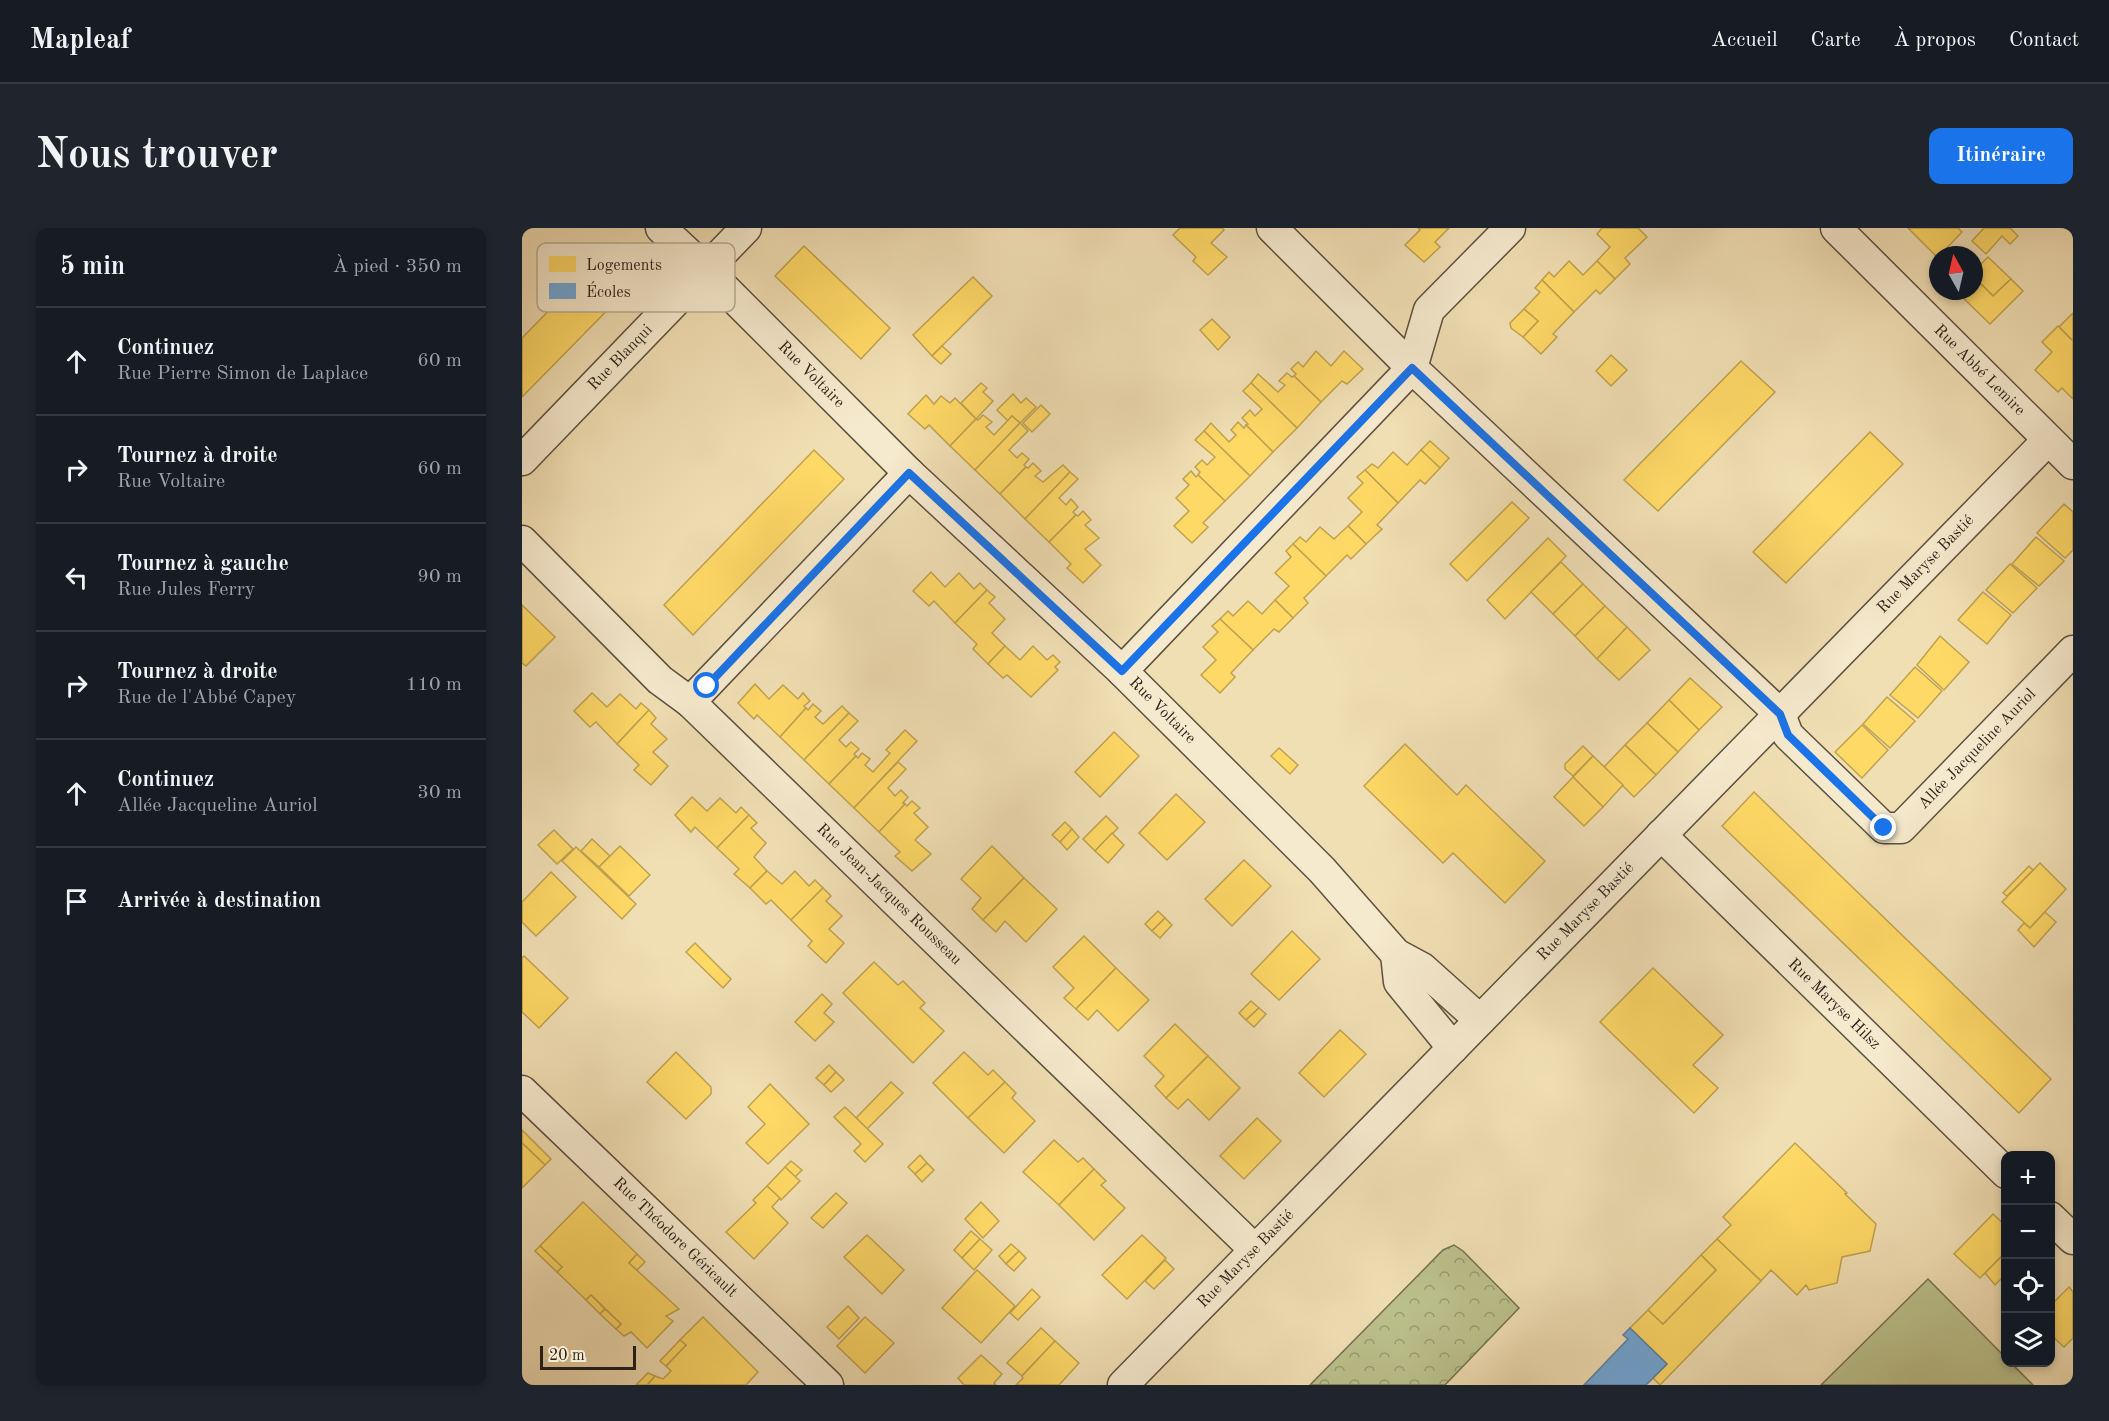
<!DOCTYPE html>
<html lang="fr">
<meta charset="utf-8">
<style>
:root{--surface:#171b24;--page:#20242c;--text:#f1f3f6;--muted:#9ea1a6;--line:#363941;--accent:#1a73e8}
body{margin:0;font-family:"Old Standard TT",serif;background:var(--page);color:var(--text)}
.controls{position:absolute;right:18px;bottom:18px;display:grid;overflow:hidden;border-radius:12px;box-shadow:0 3px 9px #0003}
.controls button{width:54px;height:54px;display:grid;place-items:center;padding:0;border:0;border-bottom:2px solid var(--line);background:var(--surface);color:var(--text);font:30px sans-serif}
.compass{position:absolute;left:1407px;top:18px;width:54px;height:54px;border-radius:50%;background:var(--surface);box-shadow:0 3px 9px #0003;rotate:352deg}
.scale{position:absolute;left:18px;bottom:15px;width:96px;box-sizing:border-box;padding-left:6px;border:3px solid #2c221a;border-top:0;font-size:16px;line-height:21px;white-space:nowrap;color:#2c221a;-webkit-text-stroke:4px #f6eace;paint-order:stroke}
.stop{position:absolute;width:18px;height:18px;margin:-14px;border:4px solid #1a73e8;border-radius:50%;background:#fff}
.stop.end{background:#1a73e8;border-color:#fff;box-shadow:0 2px 6px #0008}
.list{margin:0;padding:0;list-style:none}
h2{display:flex;justify-content:space-between;align-items:center;height:78px;margin:0;padding:0 24px;font-size:26px}
h2 small{font-size:20px;font-weight:400;color:var(--muted)}
.list li{display:grid;grid-template-columns:39px 1fr auto;gap:18px;align-items:center;box-sizing:border-box;height:108px;padding:0 24px;border-top:2px solid var(--line)}
.list b{display:block;font-size:22px;white-space:nowrap}
.list p{margin:0;font-size:20px;white-space:nowrap;color:var(--muted)}
.list em{font-size:20px;font-style:normal;color:var(--muted)}
.icon{flex:none;width:33px;height:33px;fill:none;stroke:currentColor;stroke-width:2;stroke-linecap:round;stroke-linejoin:round}
.map{position:relative;flex:none;width:1551px;height:1157px;overflow:hidden;border-radius:12px}
header{display:flex;align-items:center;gap:36px;box-sizing:border-box;height:84px;padding:0 30px;background:var(--surface);border-bottom:2px solid var(--line)}
header strong{font-size:28px}
nav{display:flex;gap:33px;margin-inline-start:auto;font-size:21px}
.intro{display:flex;align-items:center;justify-content:space-between;box-sizing:border-box;height:144px;padding:0 36px}
h1{margin:0;font-size:42px}
.button{padding:15px 27px;border-radius:12px;background:var(--accent);color:#fff;font-size:21px;font-weight:700}
main{display:flex;gap:36px;padding:0 36px}
aside{flex:1;background:var(--surface);border-radius:12px;box-shadow:0 3px 9px #0003}
.map>svg:first-child{display:block}
.park{fill:url(#park-crowns);stroke:#747253;stroke-width:1.5}
.garden{fill:#bbc18c;stroke:#747253;stroke-width:1.5}
.homes{fill:#ffd966;stroke:#c0a24f;stroke-width:1.5}
.schools{fill:#6fa8dc;stroke:#5b80a2;stroke-width:1.5}
.lines{fill:none;stroke-linecap:round;stroke-linejoin:round}
.street-casing{stroke:#5d5140;stroke-width:33}
.street{stroke:#f6eace;stroke-width:30}
.route{stroke:#1a73e8;stroke-width:8}
.labels{text-anchor:middle;dominant-baseline:central;stroke-width:6;stroke-linejoin:round;paint-order:stroke}
.street-label{font-size:16px;fill:#2c221a;stroke:#f6eace}
.key{fill:#f6eace;stroke:#b9ae98;stroke-width:1.5}
.key-label{font-size:16px;fill:#2c221a}
</style>
<header>
<strong>Mapleaf</strong>
<nav><a>Accueil</a><a>Carte</a><a>À propos</a><a>Contact</a></nav>
</header>
<div class="intro"><h1>Nous trouver</h1><a class="button">Itinéraire</a></div>
<main>
<aside>
<h2>5 min<small>À pied · 350 m</small></h2>
<ul class="list">
<li><svg class="icon" aria-label="ahead" viewBox="0 0 24 24"><path d="M12 20V5M6 11l6-6 6 6"/></svg><div><b>Continuez</b><p>Rue Pierre Simon de Laplace</p></div><em>60 m</em></li>
<li><svg class="icon" aria-label="right" viewBox="0 0 24 24"><path d="M7 20v-9h11M14 6l5 5-5 5"/></svg><div><b>Tournez à droite</b><p>Rue Voltaire</p></div><em>60 m</em></li>
<li><svg class="icon" aria-label="left" viewBox="0 0 24 24"><path d="M17 20v-9H6M10 6l-5 5 5 5"/></svg><div><b>Tournez à gauche</b><p>Rue Jules Ferry</p></div><em>90 m</em></li>
<li><svg class="icon" aria-label="right" viewBox="0 0 24 24"><path d="M7 20v-9h11M14 6l5 5-5 5"/></svg><div><b>Tournez à droite</b><p>Rue de l'Abbé Capey</p></div><em>110 m</em></li>
<li><svg class="icon" aria-label="ahead" viewBox="0 0 24 24"><path d="M12 20V5M6 11l6-6 6 6"/></svg><div><b>Continuez</b><p>Allée Jacqueline Auriol</p></div><em>30 m</em></li>
<li><svg class="icon" aria-label="arrive" viewBox="0 0 24 24"><path d="M6 21V4h12l-3 4 3 4H6"/></svg><div><b>Arrivée à destination</b></div></li>
</ul>
</aside>
<div class="map">
<svg width="1551" height="1157" viewBox="0 0 1551 1157">
<defs>
<pattern id="park-crowns" width="20" height="18" patternUnits="userSpaceOnUse" patternTransform="scale(1.5)"><rect width="20" height="18" fill="#bbc18c"/><path d="M2 6a3 3 0 1 1 6 0M12 15a3 3 0 1 1 6 0" fill="none" stroke="#989c72"/></pattern>
</defs>
<rect width="100%" height="100%" fill="#f1dfb4"/>
<filter id="stains"><feTurbulence type="fractalNoise" baseFrequency=".00333" numOctaves="4"/><feColorMatrix values="0 0 0 0 .2 0 0 0 0 .09 0 0 0 0 .02 0 0 0 .5 -.17"/></filter>
<radialGradient id="worn" r=".72"><stop offset=".6" stop-color="#630" stop-opacity="0"/><stop offset="1" stop-color="#630" stop-opacity=".3"/></radialGradient>
<polygon class="park" points="932,1017 941,1023 997,1080 923,1157 788,1157 921,1022"/>
<polygon class="garden" points="1406,1051 1483,1129 1484,1134 1489,1135 1511,1157 1299,1157"/>
<g class="homes">
<polygon points="658,0 700,0 702,2 689,15 705,29 686,47 671,33 674,29 651,7"/>
<polygon points="896,0 927,0 913,14 918,19 902,34 883,17 898,2"/>
<polygon points="1080,0 1116,0 1125,9 1103,30 1108,36 1093,51 1075,33 1088,19 1075,6"/>
<polygon points="1386,0 1436,0 1440,4 1418,27 1416,27 1416,30"/>
<polygon points="1462,0 1488,0 1496,8 1488,16 1480,8 1464,26 1450,13"/>
<polygon points="282,18 368,100 339,131 253,48"/>
<polygon points="86,22 116,51 0,169 0,110"/>
<polygon points="1466,29 1489,51 1471,68 1452,49 1452,43"/>
<polygon points="1047,33 1061,47 1075,33 1093,51 1078,66 1074,62 1052,84 1020,52 1027,44 1032,49"/>
<polygon points="451,49 470,68 410,128 391,107"/>
<polygon points="1452,49 1471,68 1489,51 1501,63 1468,96 1434,63 1452,63"/>
<polygon points="1020,52 1052,84 1031,106 1035,109 1019,126 1001,109 1016,93 1002,81 1018,64 1013,60"/>
<polygon points="1002,81 1016,93 1001,109 989,100 988,95"/>
<polygon points="1551,85 1551,113 1537,99"/>
<polygon points="690,91 708,109 696,122 678,102"/>
<polygon points="1536,98 1551,113 1551,171 1540,160 1536,164 1513,142 1530,124 1520,114"/>
<polygon points="420,118 429,126 419,136 410,128"/>
<polygon points="794,123 809,138 822,123 841,141 825,156 820,153 799,174 772,148 774,146 769,141 776,134 781,139"/>
<polygon points="1089,127 1105,142 1089,158 1074,143"/>
<polygon points="1219,133 1253,164 1136,283 1102,252"/>
<polygon points="765,145 770,149 772,148 799,174 775,200 729,155 736,146 756,164 763,157 757,153"/>
<polygon points="459,155 465,160 461,164 471,173 454,191 439,175"/>
<polygon points="729,155 775,200 751,224 724,197 726,196 720,190 728,182 733,188 740,181 721,163"/>
<polygon points="491,166 499,175 504,170 514,179 498,195 490,188 486,193 475,182"/>
<polygon points="404,167 412,176 419,168 428,175 433,170 454,191 428,218 407,197 403,201 386,186"/>
<polygon points="519,177 528,186 510,204 501,195"/>
<polygon points="461,187 470,194 464,199 472,207 490,188 498,195 453,242 428,218 454,191 456,192"/>
<polygon points="716,194 722,200 724,197 751,224 728,248 682,203 689,195 707,214 714,207 709,202"/>
<polygon points="498,195 506,203 487,222 495,230 500,225 507,231 502,237 504,239 478,266 453,242"/>
<polygon points="682,203 728,248 703,273 676,247 678,244 673,239 680,232 685,237 693,229 673,212"/>
<polygon points="1348,204 1381,236 1264,355 1231,324"/>
<polygon points="908,213 927,230 918,240 899,222"/>
<polygon points="292,222 322,251 171,407 142,377"/>
<polygon points="899,222 918,240 903,256 898,252 876,275 843,242 850,236 856,240 871,224 885,237"/>
<polygon points="511,235 519,243 513,248 521,254 541,237 548,244 503,291 478,266 504,239 506,240"/>
<polygon points="843,242 876,275 855,297 860,301 844,316 826,298 840,284 826,270 841,255 835,249"/>
<polygon points="669,243 674,249 676,247 703,273 681,295 686,299 670,315 652,298 667,283 654,270 667,257 661,251"/>
<polygon points="548,244 556,251 537,270 544,277 549,271 556,279 551,284 554,287 527,314 503,291"/>
<polygon points="990,274 1007,290 945,353 928,336"/>
<polygon points="1542,276 1551,284 1551,322 1543,330 1515,305"/>
<polygon points="561,283 569,292 563,297 577,310 563,321 579,337 561,355 545,340 549,336 527,314 554,287 556,288"/>
<polygon points="826,298 844,316 829,331 825,327 804,348 771,316 778,309 784,314 798,299 812,311"/>
<polygon points="1514,309 1542,333 1517,358 1490,336"/>
<polygon points="1026,310 1044,328 983,391 965,372"/>
<polygon points="771,316 804,348 782,370 786,375 771,390 753,372 767,358 753,345 769,329 764,323"/>
<polygon points="1039,334 1061,356 1031,386 1009,364"/>
<polygon points="1488,336 1515,360 1491,385 1464,362"/>
<polygon points="409,344 423,359 437,345 452,361 458,355 465,362 433,395 412,373 407,378 391,363"/>
<polygon points="1061,356 1083,378 1053,408 1031,386"/>
<polygon points="465,362 473,369 467,375 483,391 470,405 483,418 466,436 451,421 455,416 433,395"/>
<polygon points="1461,364 1489,387 1465,416 1436,392"/>
<polygon points="753,372 771,390 757,404 752,401 731,422 698,391 706,383 711,388 726,373 740,386"/>
<polygon points="0,377 33,409 4,438 0,435"/>
<polygon points="1083,378 1105,399 1075,431 1053,408"/>
<polygon points="698,391 731,422 709,445 713,449 698,465 679,447 694,432 681,419 696,404 690,398"/>
<polygon points="1105,399 1128,422 1097,452 1075,431"/>
<polygon points="1418,408 1447,434 1422,462 1395,437"/>
<polygon points="483,418 498,432 511,418 525,432 531,427 538,434 533,439 536,442 509,469 485,447 481,450 466,436"/>
<polygon points="1393,439 1420,463 1396,490 1368,467"/>
<polygon points="1168,450 1200,479 1177,502 1147,472"/>
<polygon points="233,456 247,471 261,457 276,471 281,465 288,473 282,478 284,480 258,509 235,487 232,491 216,475"/>
<polygon points="70,465 85,479 98,466 114,481 119,475 127,482 95,516 74,494 68,499 52,483"/>
<polygon points="1365,469 1393,493 1368,520 1341,496"/>
<polygon points="1147,472 1177,502 1156,524 1125,495"/>
<polygon points="291,476 299,483 293,489 301,496 320,478 327,485 282,532 258,509 284,480 286,482"/>
<polygon points="127,482 134,490 129,496 145,511 131,524 146,538 129,557 112,542 117,537 95,516"/>
<polygon points="327,485 336,493 317,512 324,519 329,514 337,521 332,526 334,528 307,556 282,532"/>
<polygon points="1125,495 1156,524 1134,547 1103,517"/>
<polygon points="1340,497 1366,522 1340,550 1313,524"/>
<polygon points="383,502 395,513 332,580 307,556 334,528 336,530 340,525 348,531 343,537 351,544 368,525 364,522"/>
<polygon points="592,504 617,528 578,569 553,544"/>
<polygon points="883,516 935,567 944,557 1023,633 983,675 931,625 921,635 842,558"/>
<polygon points="1103,517 1134,547 1112,569 1082,539"/>
<polygon points="1061,518 1071,528 1051,548 1043,541 1043,536"/>
<polygon points="757,520 776,537 768,546 749,528"/>
<polygon points="1071,528 1101,557 1081,579 1051,549"/>
<polygon points="376,534 384,541 366,560 373,568 379,562 386,569 381,575 383,576 357,604 332,580"/>
<polygon points="1051,549 1081,579 1062,598 1032,569"/>
<polygon points="1232,564 1529,851 1497,885 1200,598"/>
<polygon points="654,566 683,594 645,632 617,605"/>
<polygon points="170,569 185,583 198,570 214,585 219,579 227,587 195,620 173,599 169,604 153,587"/>
<polygon points="390,573 398,580 392,585 406,599 393,612 409,626 390,643 373,628 378,624 357,604 383,576 385,578"/>
<polygon points="227,587 235,595 229,600 244,615 232,629 245,643 228,660 212,646 217,641 195,620"/>
<polygon points="584,588 596,600 573,623 561,611"/>
<polygon points="543,594 550,601 538,614 530,607"/>
<polygon points="550,601 557,609 545,622 538,614"/>
<polygon points="32,602 51,621 35,636 16,617"/>
<polygon points="590,605 602,617 586,635 573,623"/>
<polygon points="70,611 88,628 77,639 59,623"/>
<polygon points="98,618 128,647 107,668 77,639"/>
<polygon points="470,618 502,650 461,692 450,681 459,670 439,651"/>
<polygon points="54,619 114,676 100,691 40,633"/>
<polygon points="722,632 749,658 710,698 683,671"/>
<polygon points="1518,635 1544,661 1508,700 1480,674"/>
<polygon points="1507,638 1511,642 1485,668 1481,665"/>
<polygon points="245,643 260,656 273,643 287,658 293,652 301,660 269,692 249,672 244,676 228,660"/>
<polygon points="29,644 54,669 14,708 0,694 0,674"/>
<polygon points="502,650 535,681 504,714 483,693 474,704 461,692"/>
<polygon points="301,660 309,668 304,673 320,688 307,701 322,715 304,735 286,718 290,713 269,692"/>
<polygon points="636,683 643,690 630,703 623,696"/>
<polygon points="1523,684 1534,694 1512,719 1496,702 1502,695 1508,700"/>
<polygon points="643,690 650,697 638,710 630,703"/>
<polygon points="770,703 798,731 757,772 729,746"/>
<polygon points="562,708 594,740 554,781 542,770 552,760 531,739"/>
<polygon points="173,715 209,751 201,760 164,724"/>
<polygon points="2,728 46,770 17,800 0,784 0,730"/>
<polygon points="352,734 376,757 381,753 403,775 398,780 422,803 391,835 321,765"/>
<polygon points="594,740 627,772 596,803 575,782 566,792 554,781"/>
<polygon points="1131,740 1201,807 1171,837 1196,860 1172,885 1078,794"/>
<polygon points="300,766 310,776 302,785 312,794 293,813 273,794"/>
<polygon points="729,773 737,780 724,792 717,785"/>
<polygon points="737,780 744,786 732,799 724,792"/>
<polygon points="653,796 686,828 644,870 633,858 642,848 622,828"/>
<polygon points="818,802 844,826 802,869 777,845"/>
<polygon points="154,824 189,859 189,866 164,891 125,854"/>
<polygon points="442,824 466,847 471,842 483,854 446,890 411,855"/>
<polygon points="686,828 718,860 687,892 666,871 656,881 644,870"/>
<polygon points="307,837 314,844 302,857 294,850"/>
<polygon points="314,844 322,852 309,864 302,857"/>
<polygon points="369,854 381,865 345,901 334,890"/>
<polygon points="483,854 494,865 490,870 513,893 482,925 446,890"/>
<polygon points="248,856 287,896 246,936 224,915 243,896 226,879"/>
<polygon points="323,879 361,916 343,934 332,923 339,916 312,889"/>
<polygon points="735,890 759,913 722,951 698,928"/>
<polygon points="0,902 29,931 23,937 0,915"/>
<polygon points="532,912 556,934 561,930 572,941 537,977 501,944"/>
<polygon points="0,915 23,937 0,960"/>
<polygon points="1273,915 1325,965 1323,966 1354,996 1348,1023 1320,1029 1315,1055 1287,1062 1284,1057 1275,1067 1249,1042 1239,1053 1195,1011 1209,997 1201,989"/>
<polygon points="398,927 405,935 393,946 386,939"/>
<polygon points="269,933 280,942 273,949 263,939"/>
<polygon points="405,935 412,942 400,954 393,946"/>
<polygon points="263,939 278,953 259,972 245,958"/>
<polygon points="572,941 584,953 579,957 603,980 572,1012 537,977"/>
<polygon points="245,958 258,970 250,979 266,995 232,1031 204,1004 234,975 231,972"/>
<polygon points="314,965 325,975 301,1000 289,990"/>
<polygon points="61,974 115,1026 107,1035 157,1081 144,1088 151,1093 125,1120 109,1104 102,1108 94,1101 99,1096 69,1067 64,1072 35,1044 40,1039 18,1018"/>
<polygon points="459,974 477,993 461,1010 443,991"/>
<polygon points="1471,986 1484,998 1484,1024 1458,1050 1432,1026"/>
<polygon points="449,1003 458,1011 440,1030 432,1022"/>
<polygon points="345,1007 382,1042 360,1066 322,1029"/>
<polygon points="620,1007 644,1030 605,1071 580,1047"/>
<polygon points="458,1011 470,1022 452,1042 440,1030"/>
<polygon points="1195,1011 1239,1053 1138,1157 1131,1150 1145,1136 1108,1100 1126,1082 1141,1096 1194,1042 1179,1027"/>
<polygon points="489,1016 497,1023 484,1036 477,1028"/>
<polygon points="18,1018 40,1039 35,1044 13,1023"/>
<polygon points="497,1023 504,1030 492,1043 484,1036"/>
<polygon points="1484,1024 1484,1046 1473,1057 1463,1045"/>
<polygon points="115,1026 123,1034 115,1042 107,1035"/>
<polygon points="1179,1027 1194,1042 1141,1096 1126,1082"/>
<polygon points="643,1032 652,1041 632,1061 623,1053"/>
<polygon points="455,1042 493,1078 459,1115 420,1080"/>
<polygon points="1547,1059 1551,1064 1551,1110 1542,1119 1528,1106 1528,1078"/>
<polygon points="510,1061 518,1069 496,1092 488,1085"/>
<polygon points="69,1067 83,1081 78,1086 64,1072"/>
<polygon points="326,1078 337,1090 317,1111 305,1099"/>
<polygon points="83,1081 99,1096 94,1101 78,1086"/>
<polygon points="181,1089 236,1144 224,1157 125,1157 133,1148 141,1151 149,1143 144,1138 164,1117 158,1112"/>
<polygon points="343,1089 372,1115 343,1145 315,1118"/>
<polygon points="519,1100 533,1113 500,1148 485,1135"/>
<polygon points="158,1112 164,1117 144,1138 138,1133"/>
<polygon points="533,1113 557,1135 537,1157 494,1157 501,1150 500,1148"/>
<polygon points="459,1127 480,1146 472,1155 474,1157 442,1157 436,1150"/>
<polygon points="126,1145 133,1148 125,1157 114,1157"/>
</g>
<polygon class="schools" points="1108,1100 1145,1136 1124,1157 1062,1157 1106,1111 1101,1107"/>
<g class="lines">
<defs>
<g id="street">
<path id="s1" d="M139,0L183,41L387,245L600,443L800,642L874,726L900,740L958,792"/>
<path id="s2" d="M750,0L890,140L1258,486L1266,507L1362,600H1379L1551,423"/>
<path id="s3" d="M1314,0L1551,236"/>
<path id="s4" d="M0,232L224,0"/>
<path id="s5" d="M0,313L138,452L168,474L733,1022"/>
<polyline points="600,443 890,140 907,82 988,0"/>
<polyline points="168,474 387,245"/>
<path id="s6" d="M1139,607L1484,945"/>
<polyline points="874,726 877,754 931,820"/>
<path id="s7" d="M0,863L306,1157"/>
<polyline points="1528,989 1551,1011"/>
<path id="s8" d="M601,1157L1526,212"/>
</g>
</defs>
<use href="#street" class="street-casing"/>
<use href="#street" class="street"/>
</g>
<g class="lines">
<polyline class="route" points="185,458 387,245 600,443 890,140 1258,486 1266,507 1362,600"/>
</g>
<g class="labels">
<g class="street-label">
<text stroke="none"><textPath href="#s4" startOffset="142">Rue Blanqui</textPath></text>
<text stroke="none"><textPath href="#s3" startOffset="202">Rue Abbé Lemire</textPath></text>
<text stroke="none"><textPath href="#s1" startOffset="210">Rue Voltaire</textPath></text>
<text stroke="none"><textPath href="#s8" startOffset="1148">Rue Maryse Bastié</textPath></text>
<text stroke="none"><textPath href="#s1" startOffset="696">Rue Voltaire</textPath></text>
<text stroke="none"><textPath href="#s2" startOffset="986">Allée Jacqueline Auriol</textPath></text>
<text stroke="none"><textPath href="#s5" startOffset="510">Rue Jean-Jacques Rousseau</textPath></text>
<text stroke="none"><textPath href="#s8" startOffset="662">Rue Maryse Bastié</textPath></text>
<text stroke="none"><textPath href="#s6" startOffset="242">Rue Maryse Hilsz</textPath></text>
<text stroke="none"><textPath href="#s7" startOffset="212">Rue Théodore Géricault</textPath></text>
<text stroke="none"><textPath href="#s8" startOffset="176">Rue Maryse Bastié</textPath></text>
</g>
</g>
<rect x="15" y="15" width="198" height="69" rx="9" class="key"/>
<rect x="27" y="28" width="27" height="16" fill="#ffd966"/>
<rect x="27" y="55" width="27" height="16" fill="#6fa8dc"/>
<g class="key-label">
<text x="64" y="42">Logements</text>
<text x="64" y="69">Écoles</text>
</g>
<rect width="100%" height="100%" filter="url(#stains)"/>
<rect width="100%" height="100%" fill="url(#worn)"/>
</svg>
<div class="controls">
<button>+</button>
<button>−</button>
<button><svg class="icon" aria-label="locate" viewBox="0 0 24 24"><circle cx="12" cy="12" r="6"/><path d="M12 2v4M12 18v4M2 12h4M18 12h4"/></svg></button>
<button><svg class="icon" aria-label="layers" viewBox="0 0 24 24"><path d="M12 4l9 5-9 5-9-5zM3 14l9 5 9-5"/></svg></button>
</div>
<svg class="compass" viewBox="-18 -18 36 36"><path d="M0-13l5 13h-10z" fill="#e53935"/><path d="M0 13l5-13h-10z" fill="#9ea1a6"/></svg>
<div class="scale">20 m</div>
<div class="stop" style="left:185px;top:458px"></div>
<div class="stop end" style="left:1362px;top:600px"></div>
</div>
</main>
